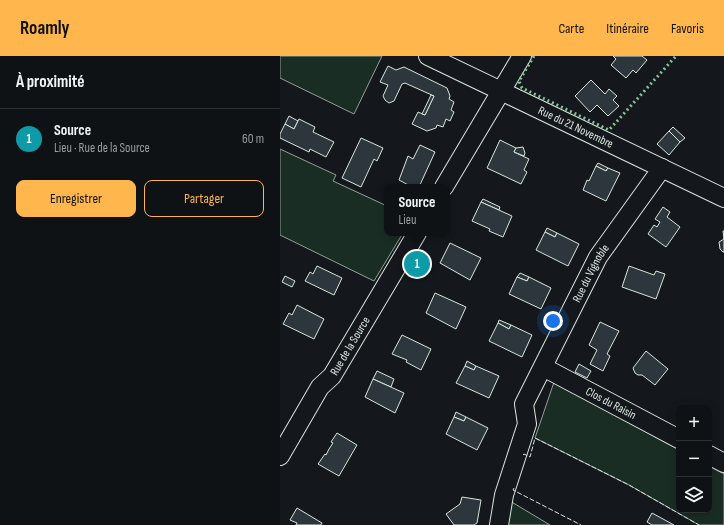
<!DOCTYPE html>
<html lang="fr">
<meta charset="utf-8">
<style>
:root{--surface:#0f1215;--page:#181b1e;--text:#f1f3f6;--muted:#9b9ea0;--line:#2f3234;--accent:#ffb74d}
body{margin:0;font-family:"Sofia Sans Condensed",sans-serif;background:var(--page);color:var(--text)}
.controls{position:absolute;right:12px;bottom:12px;display:grid;overflow:hidden;border-radius:8px;box-shadow:0 2px 10px #0003}
.controls button{width:36px;height:36px;display:grid;place-items:center;padding:0;border:0;border-bottom:1px solid var(--line);background:var(--surface);color:var(--text);font:20px sans-serif}
.you{position:absolute;left:273px;top:265px;width:14px;height:14px;margin:-10px;border:3px solid #fff;border-radius:50%;background:#1a73e8;box-shadow:0 0 0 6px #1a73e833}
.badge{display:grid;place-items:center;width:26px;height:26px;border-radius:50%;background:var(--accent);color:#fff;font-size:13px;font-weight:700}
.pin{position:absolute;translate:-50% -50%;border:2px solid #fff;box-shadow:0 1px 4px #0006}
.popup{position:absolute;left:104px;top:128px;width:66px;height:52px;box-sizing:border-box;display:grid;place-content:center;border-radius:8px;background:var(--surface);filter:drop-shadow(0 1px 3px #0005);font-size:13px;white-space:nowrap;color:var(--muted)}
.popup b{font-size:15px;color:var(--text)}
.popup::after{content:'';position:absolute;left:50%;top:100%;margin-left:-8px;border:8px solid transparent;border-top-color:var(--surface)}
.list{margin:0;padding:0;list-style:none}
h2{display:flex;justify-content:space-between;align-items:center;height:52px;margin:0;padding:0 16px;font-size:17px}
h2 small{font-size:13px;font-weight:400;color:var(--muted)}
.list li{display:grid;grid-template-columns:26px 1fr auto;gap:12px;align-items:center;box-sizing:border-box;height:60px;padding:0 16px;border-top:1px solid var(--line)}
.list b{display:block;font-size:15px;white-space:nowrap}
.list p{margin:0;font-size:13px;white-space:nowrap;color:var(--muted)}
.list em{font-size:13px;font-style:normal;color:var(--muted)}
.actions{display:flex;gap:8px;padding:12px 16px}
.actions a{flex:1;padding:9px 0;border:1px solid var(--accent);border-radius:8px;text-align:center;font-size:14px;color:var(--accent)}
.actions .main{background:var(--accent);color:#111}
.icon{flex:none;width:22px;height:22px;fill:none;stroke:currentColor;stroke-width:2;stroke-linecap:round;stroke-linejoin:round}
.map{position:relative;flex:none;width:444px;height:469px;overflow:hidden}
header{display:flex;align-items:center;gap:24px;box-sizing:border-box;height:56px;padding:0 20px;background:var(--accent);color:#111}
header strong{font-size:19px}
nav{display:flex;gap:22px;margin-inline-start:auto;font-size:14px}
main{display:flex}
aside{flex:1;background:var(--surface)}
.map>svg:first-child{display:block}
.green{fill:#1a2d24;stroke:#939e99}
.building{fill:#2c363c;stroke:#d8e6dc}
.lines{fill:none;stroke-linecap:round;stroke-linejoin:round}
.minor-casing{stroke:#d8e6dc;stroke-width:20}
.minor{stroke:#14181c;stroke-width:18}
.hedge{stroke:#8ac095;stroke-width:3;stroke-dasharray:2 3;stroke-linecap:butt}
.fence{stroke:#d8e6dc;stroke-width:1;stroke-dasharray:5 2;stroke-linecap:butt}
.labels{text-anchor:middle;dominant-baseline:central;stroke-width:3;stroke-linejoin:round;paint-order:stroke}
.street-label{font-size:12px;fill:#d8e6dc;stroke:#14181c}
</style>
<header>
<strong>Roamly</strong>
<nav><a>Carte</a><a>Itinéraire</a><a>Favoris</a></nav>
</header>
<main>
<aside>
<h2>À proximité<small></small></h2>
<ul class="list">
<li><span class="badge" style="background:#0f9aa8">1</span><div><b>Source</b><p>Lieu · Rue de la Source</p></div><em>60 m</em></li>
</ul>
<div class="actions"><a class="main">Enregistrer</a><a>Partager</a></div>
</aside>
<div class="map">
<svg width="444" height="469" viewBox="0 0 444 469">
<rect width="100%" height="100%" fill="#14181c"/>
<g class="green">
<polygon points="0,0 102,0 74,58 0,22"/>
<polygon points="0,93 56,119 53,125 107,150 107,177 123,177 94,225 0,179"/>
<polygon points="274,326 399,394 399,454 429,454 429,410 444,418 444,469 419,469 349,429 255,382"/>
<polygon points="230,445 270,469 226,469"/>
</g>
<g class="building">
<polygon points="333,0 362,0 367,4 356,17 353,14 346,22 331,9 336,3"/>
<polygon points="108,10 116,14 124,11 167,32 170,40 169,43 174,46 171,54 174,56 170,65 166,63 163,71 157,69 156,72 147,75 132,68 138,56 145,59 154,40 125,27 122,28 114,45 109,47 105,44 103,40 108,29 100,26"/>
<polygon points="311,24 325,38 329,33 337,40 333,44 339,50 328,60 317,49 310,56 295,40"/>
<polygon points="151,39 154,40 145,59 142,58"/>
<polygon points="9,60 18,65 14,73 5,68"/>
<polygon points="19,63 35,71 33,76 54,86 46,101 30,93 29,96 0,82 0,78 5,68 14,73"/>
<polygon points="393,71 405,82 400,86 389,75"/>
<polygon points="389,75 400,86 389,99 377,88"/>
<polygon points="81,82 103,92 97,105 94,103 81,131 62,122"/>
<polygon points="220,84 236,92 234,96 249,103 244,114 247,116 241,128 207,112"/>
<polygon points="140,89 155,96 139,131 132,131 119,124 128,100 133,103"/>
<polygon points="243,91 245,97 244,100 234,96 236,92"/>
<polygon points="318,107 328,112 326,115 316,110"/>
<polygon points="316,110 326,115 328,112 340,117 326,145 303,134 307,124 309,125"/>
<polygon points="203,143 220,151 219,154 201,146"/>
<polygon points="201,146 232,160 223,181 209,175 210,173 192,165"/>
<polygon points="383,151 390,156 387,161 400,171 386,191 368,178 374,169 377,171 380,166 375,163"/>
<polygon points="267,172 277,177 275,181 265,176"/>
<polygon points="443,175 444,175 444,196 443,196 440,193 439,186 444,183"/>
<polygon points="265,176 275,181 277,177 299,188 288,210 256,194"/>
<polygon points="170,187 201,202 190,224 160,207"/>
<polygon points="137,202 141,205 137,213 132,210"/>
<polygon points="37,210 62,222 54,239 25,225 30,216 33,218"/>
<polygon points="349,210 374,219 376,215 385,218 376,243 342,231"/>
<polygon points="240,217 249,221 247,225 237,221"/>
<polygon points="5,220 15,225 12,231 2,226"/>
<polygon points="237,221 247,225 249,221 271,232 261,253 229,238"/>
<polygon points="155,237 186,251 176,273 146,257"/>
<polygon points="17,249 44,263 34,283 3,268 9,257 12,259"/>
<polygon points="219,264 231,269 229,273 218,267"/>
<polygon points="320,266 339,275 327,298 330,300 323,315 310,308 317,294 309,289"/>
<polygon points="218,267 229,273 231,269 252,279 242,301 209,285"/>
<polygon points="122,279 151,293 141,314 126,306 127,304 112,298"/>
<polygon points="366,295 388,313 375,329 362,319 358,319 355,317 353,312"/>
<polygon points="187,305 196,310 194,314 185,310"/>
<polygon points="299,308 311,315 307,322 295,316"/>
<polygon points="185,310 194,314 196,310 219,320 209,342 176,327"/>
<polygon points="97,315 114,323 111,331 93,323"/>
<polygon points="93,323 124,337 115,357 85,341"/>
<polygon points="176,356 186,361 184,365 174,361"/>
<polygon points="174,361 184,365 186,361 208,372 197,394 166,378"/>
<polygon points="57,377 77,389 59,420 38,408 45,398 46,399 49,393 53,387 51,386"/>
<polygon points="182,441 201,444 197,467 194,469 174,469 166,458 180,448"/>
<polygon points="17,452 42,467 41,469 16,469 17,467 10,464"/>
<polygon points="372,457 394,469 372,469 367,466"/>
</g>
<g class="lines">
<defs>
<g id="minor">
<path id="s1" d="M148,0L444,142"/>
<polyline points="164,131 242,0"/>
<path id="s2" d="M263,311L399,383"/>
<polyline points="429,399 444,407"/>
<path id="s3" d="M0,400L40,331L52,320L137,177"/>
<path id="s4" d="M219,469L224,439L247,368L244,348L318,201L382,112"/>
</g>
</defs>
<use href="#minor" class="minor-casing"/>
<use href="#minor" class="minor"/>
<polyline class="hedge" points="254,0 239,25 242,32 329,74 396,0"/>
<g class="fence">
<polyline points="243,399 244,398 250,401 255,382 349,429 419,469"/>
<polyline points="234,432 233,434 301,469"/>
</g>
</g>
<g class="labels">
<g class="street-label">
<text stroke="none"><textPath href="#s1" startOffset="164">Rue du 21 Novembre</textPath></text>
<text stroke="none"><textPath href="#s4" startOffset="272">Rue du Vignoble</textPath></text>
<text stroke="none"><textPath href="#s3" startOffset="131">Rue de la Source</textPath></text>
<text stroke="none"><textPath href="#s2" startOffset="77">Clos du Raisin</textPath></text>
</g>
</g>
</svg>
<div class="controls">
<button>+</button>
<button>−</button>
<button><svg class="icon" aria-label="layers" viewBox="0 0 24 24"><path d="M12 4l9 5-9 5-9-5zM3 14l9 5 9-5"/></svg></button>
</div>
<div class="you"></div>
<div class="pin badge" style="left:137px;top:208px;background:#0f9aa8">1</div>
<div class="popup"><b>Source</b>Lieu</div>
</div>
</main>
